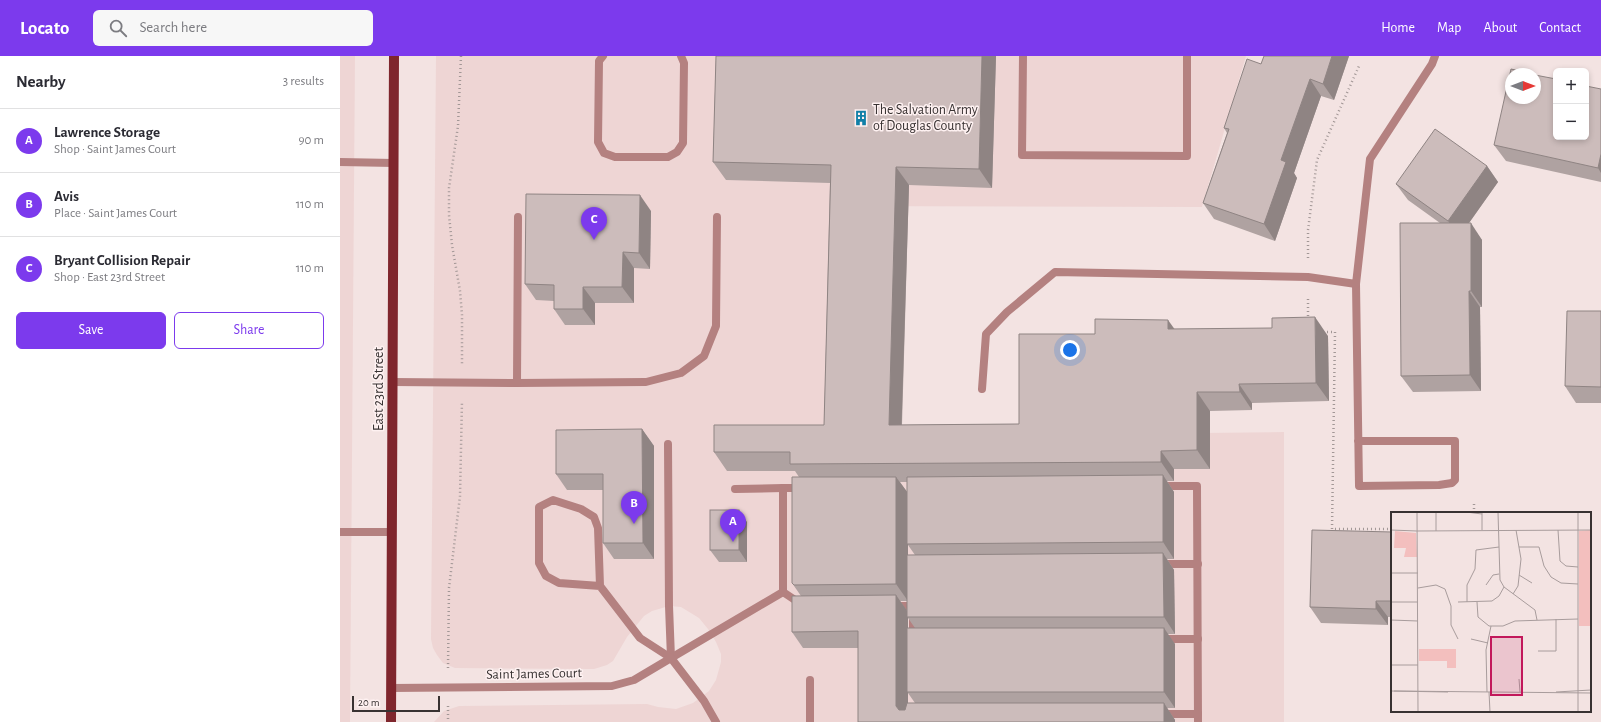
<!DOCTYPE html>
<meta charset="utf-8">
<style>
:root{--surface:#fff;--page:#f7f7f7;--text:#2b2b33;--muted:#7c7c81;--line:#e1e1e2;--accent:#7c3aed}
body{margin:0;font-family:"Alegreya Sans",sans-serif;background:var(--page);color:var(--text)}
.controls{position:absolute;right:12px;top:12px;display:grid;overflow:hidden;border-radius:6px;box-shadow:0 2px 6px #0003}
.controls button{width:36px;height:36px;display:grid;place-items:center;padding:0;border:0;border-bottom:1px solid var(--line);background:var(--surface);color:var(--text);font:20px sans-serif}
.compass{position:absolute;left:1165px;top:12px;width:36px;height:36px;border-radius:50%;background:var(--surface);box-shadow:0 2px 6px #0003;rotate:90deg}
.scale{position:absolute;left:12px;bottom:10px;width:88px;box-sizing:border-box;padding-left:4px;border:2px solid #383232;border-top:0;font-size:11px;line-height:14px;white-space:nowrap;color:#383232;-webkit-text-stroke:3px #fef1f1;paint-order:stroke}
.you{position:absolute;left:730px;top:294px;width:14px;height:14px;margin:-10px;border:3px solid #fff;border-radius:50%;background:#1a73e8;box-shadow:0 0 0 6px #1a73e833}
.badge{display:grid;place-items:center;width:26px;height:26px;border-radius:50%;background:var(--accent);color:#fff;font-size:13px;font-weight:700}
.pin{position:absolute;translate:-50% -33px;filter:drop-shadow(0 1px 2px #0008)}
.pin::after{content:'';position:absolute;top:21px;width:14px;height:12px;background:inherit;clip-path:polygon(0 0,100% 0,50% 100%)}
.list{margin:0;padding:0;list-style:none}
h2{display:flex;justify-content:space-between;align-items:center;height:52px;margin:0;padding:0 16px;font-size:17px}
h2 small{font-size:13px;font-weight:400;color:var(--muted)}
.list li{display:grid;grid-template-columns:26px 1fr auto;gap:12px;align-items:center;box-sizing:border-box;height:64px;padding:0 16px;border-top:1px solid var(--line)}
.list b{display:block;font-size:15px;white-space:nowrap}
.list p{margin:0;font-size:13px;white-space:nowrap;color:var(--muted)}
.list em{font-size:13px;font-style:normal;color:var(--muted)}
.actions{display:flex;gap:8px;padding:12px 16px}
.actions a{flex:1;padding:9px 0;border:1px solid var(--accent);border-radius:6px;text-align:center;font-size:14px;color:var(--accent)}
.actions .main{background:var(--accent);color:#fff}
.icon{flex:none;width:22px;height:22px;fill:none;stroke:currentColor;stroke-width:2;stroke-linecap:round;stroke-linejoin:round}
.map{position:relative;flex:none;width:1261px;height:666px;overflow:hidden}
header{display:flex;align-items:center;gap:24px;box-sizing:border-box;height:56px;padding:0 20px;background:var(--accent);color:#fff}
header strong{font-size:19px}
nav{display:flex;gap:22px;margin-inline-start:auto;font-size:14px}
.search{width:280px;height:36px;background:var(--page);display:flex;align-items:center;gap:10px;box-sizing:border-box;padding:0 14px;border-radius:6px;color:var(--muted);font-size:15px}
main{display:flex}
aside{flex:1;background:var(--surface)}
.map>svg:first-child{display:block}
.built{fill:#eed5d4}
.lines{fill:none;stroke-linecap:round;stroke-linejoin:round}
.path{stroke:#a29796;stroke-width:2.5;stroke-dasharray:1 3;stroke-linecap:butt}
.service{stroke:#b48180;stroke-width:8}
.minor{stroke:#b48180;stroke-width:8}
.primary{stroke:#7f262d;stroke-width:10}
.wall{fill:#afa2a1;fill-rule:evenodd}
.shaded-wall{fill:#8f8483}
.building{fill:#ccbcbb;stroke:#8f8483}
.labels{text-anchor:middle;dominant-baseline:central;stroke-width:3;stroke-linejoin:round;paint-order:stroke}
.poi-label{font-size:14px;fill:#383232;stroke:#fef1f1;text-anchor:start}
.street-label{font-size:14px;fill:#383232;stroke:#fef1f1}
.inset-road{fill:none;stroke:#a89c9c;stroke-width:1}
.view{fill:#c2185b;fill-opacity:0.15;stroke:#c2185b;stroke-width:2}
.inset-edge{fill:none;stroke:#383232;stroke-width:2}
</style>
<header>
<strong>Locato</strong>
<div class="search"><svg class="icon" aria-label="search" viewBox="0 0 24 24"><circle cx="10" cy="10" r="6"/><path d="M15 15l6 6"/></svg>Search here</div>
<nav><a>Home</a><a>Map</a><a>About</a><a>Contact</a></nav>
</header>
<main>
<aside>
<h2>Nearby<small>3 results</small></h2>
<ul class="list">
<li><span class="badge">A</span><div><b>Lawrence Storage</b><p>Shop · Saint James Court</p></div><em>90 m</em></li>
<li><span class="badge">B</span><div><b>Avis</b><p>Place · Saint James Court</p></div><em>110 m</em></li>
<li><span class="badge">C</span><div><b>Bryant Collision Repair</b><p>Shop · East 23rd Street</p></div><em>110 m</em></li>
</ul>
<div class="actions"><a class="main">Save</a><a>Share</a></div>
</aside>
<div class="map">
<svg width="1261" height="666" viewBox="0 0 1261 666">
<rect width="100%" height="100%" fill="#f3e3e2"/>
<g class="built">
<polygon points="0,0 15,0 10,666 0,666"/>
<polygon points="96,0 906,0 862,151 490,150 488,381 944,376 944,666 94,666 104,655 119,650 307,648 318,651 336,653 353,647 369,635 376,624 381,606 381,598 376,586 368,573 359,562 341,551 329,550 312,555 304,560 287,581 273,605 267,609 254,613 115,612 103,607 97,599 93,592 91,583"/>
</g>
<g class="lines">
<g class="path">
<polyline points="121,0 118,70 109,132 109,159 112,189 120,235 122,259 122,308"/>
<polyline points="968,202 968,174 977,104 1019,10"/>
<polyline points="968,264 968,241"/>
<polyline points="983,276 995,276 992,473 1052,473"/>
<polyline points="1134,457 1134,445"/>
<polyline points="108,612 109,532 120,440 122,345"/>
<polyline points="108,650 108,666"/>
</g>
<g class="service">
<polyline points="263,0 259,5 258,86 264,97 275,101 328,101 337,96 343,87 344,7 341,0"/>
<polyline points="683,0 682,99 847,100 847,0"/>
<polyline points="0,106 54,107"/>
<polyline points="1016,228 1019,430 1099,429 1112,427 1115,424 1115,385 1018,385"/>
<polyline points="53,326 177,327 306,326 341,317 364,300 376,270 377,161"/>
<polyline points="177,327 178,161"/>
<polyline points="642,333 646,278 667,256 715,216 968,221 1016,228 1030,103 1092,8 1095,0"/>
<polyline points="328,388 329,550 331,602"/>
<polyline points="821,430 857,430 858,666"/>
<polyline points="395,433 443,432"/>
<polyline points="0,476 52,476"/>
<polyline points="821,508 858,508"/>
<polyline points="260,530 219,527 206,520 199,507 199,451 213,444 241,453 254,461 258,472 260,530 300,582 331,602 364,645 376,666"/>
<polyline points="443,536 443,432 461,432"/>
<polyline points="443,536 461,548"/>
<polyline points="553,550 573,550 573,583"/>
<polyline points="821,583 858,583"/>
<polyline points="331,602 443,536"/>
<polyline points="470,624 470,666"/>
<polyline points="821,658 858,658"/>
</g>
<polyline class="minor" points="51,632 272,630 294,624 331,602"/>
<polyline class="primary" points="51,666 54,0"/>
</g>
<g class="wall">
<path d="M376,0H656L652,132L569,129L562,369L679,368L755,278L834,273L988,280L989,345L912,347V354L870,355V413H834V425H827L834,436V503H827L834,514L835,578H827L835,588V652H827L835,664V666H518V592H463L452,576L461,540L452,527L459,421L455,415H387L374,396L484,369L490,127L386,124L373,106ZM560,426H567V436ZM568,489L575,499H568ZM560,545H567V555ZM568,562L575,572H568ZM568,637L575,647H568Z"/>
<polygon points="924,0 1009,0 994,44 981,40 954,117 957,122 935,185 874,163 863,147 887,77 884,72 921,8"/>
<polygon points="1261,33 1261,126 1166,105 1154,89"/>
<polygon points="1147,110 1158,126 1129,167 1142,184 1142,251 1140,251 1141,335 1073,336 1061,320 1100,167 1068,144 1056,128"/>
<polygon points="311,155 310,213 294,212 294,247 255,247 255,269 225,269 214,253 214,245 196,244 185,228"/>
<polygon points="1261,255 1261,347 1236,347 1225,330"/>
<polygon points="302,373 314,390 314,503 274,503 263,487 263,434 227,434 216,418"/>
<polygon points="407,466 407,506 379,506 370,494"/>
<polygon points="1052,476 1052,561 1048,561 1048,569 981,567 970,551"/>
</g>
<g class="shaded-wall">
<polygon points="642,0 656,0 652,132 639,113"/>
<polygon points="992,0 1009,0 994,44 983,28"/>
<polygon points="970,23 981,40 954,117 957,122 935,185 924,168 941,104"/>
<polygon points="1261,98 1261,117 1258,112"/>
<polygon points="1147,110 1158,126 1119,181 1108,165"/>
<polygon points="556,111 569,129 561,387 549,369"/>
<polygon points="300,139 311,155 310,213 299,197"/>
<polygon points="1131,167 1142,184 1142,251 1131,235"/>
<polygon points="283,196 294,212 294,247 282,231"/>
<polygon points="243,231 255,247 255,269 243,253"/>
<polygon points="1129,235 1140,251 1141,335 1130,319"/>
<polygon points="975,261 988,280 989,345 976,327"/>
<polygon points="828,264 841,282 828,273"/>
<polygon points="899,328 912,347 912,354 900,336"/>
<polygon points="857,336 870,355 870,413 857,394"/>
<polygon points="302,373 314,390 314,503 303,487"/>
<polygon points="821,395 834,413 834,425 821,406"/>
<polygon points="823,419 834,436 834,503 823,486"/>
<polygon points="556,421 568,437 568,545 556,528"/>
<polygon points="399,454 407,466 407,506 399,494"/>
<polygon points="823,497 834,514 835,578 824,561"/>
<polygon points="556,539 568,556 568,666 556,650"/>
<polygon points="1036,545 1048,561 1048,569 1036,553"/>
<polygon points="824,572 835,588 835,652 824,636"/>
<polygon points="824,647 835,664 835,666 824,666"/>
</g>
<g class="building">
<polygon points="376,0 642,0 639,113 556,111 549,369 679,368 679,278 755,278 755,263 828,264 828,273 932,272 932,262 975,261 976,327 899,328 900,336 857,336 857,394 821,395 821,406 450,408 450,396 374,396 374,369 484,369 491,109 373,106"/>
<polygon points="924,0 992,0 983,28 970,23 941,104 946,106 924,168 863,147 889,73 884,72 907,3 921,8"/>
<polygon points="1171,13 1192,18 1171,18 1171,42 1195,42 1195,19 1216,23 1216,81 1246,81 1246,30 1261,33 1261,98 1258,112 1154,89"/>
<polygon points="1095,73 1147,110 1108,165 1056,128"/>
<polygon points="186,138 300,139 299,197 283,196 282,231 243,231 243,253 214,253 214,229 185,228"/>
<polygon points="1060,167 1131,167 1131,235 1129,235 1130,319 1061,320"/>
<polygon points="1227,255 1261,255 1261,331 1225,330"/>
<polygon points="302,373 303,487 263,487 263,418 216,418 216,374"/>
<polygon points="823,419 823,486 567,488 567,421"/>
<polygon points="452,421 556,421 556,528 454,529 452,527"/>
<rect x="370" y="454" width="29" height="40"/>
<polygon points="972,474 1052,476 1052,545 1036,545 1036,553 970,551"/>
<polygon points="823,497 824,561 567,561 567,499"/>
<polygon points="556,539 556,650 559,654 565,654 567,647 824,647 824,666 518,666 518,575 452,576 452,540"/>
<rect x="567" y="572" width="257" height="64"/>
</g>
<defs>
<symbol id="building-bare" viewBox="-9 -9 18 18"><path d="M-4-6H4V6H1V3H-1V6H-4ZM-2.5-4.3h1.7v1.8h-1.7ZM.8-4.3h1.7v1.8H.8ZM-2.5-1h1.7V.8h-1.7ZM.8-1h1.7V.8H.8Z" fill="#107fa7" stroke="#fef1f1" stroke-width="2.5" paint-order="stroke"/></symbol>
</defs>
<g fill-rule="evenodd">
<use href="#building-bare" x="510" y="51" width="22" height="22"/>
</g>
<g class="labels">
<g class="poi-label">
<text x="533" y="54">The Salvation Army<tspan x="533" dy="16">of Douglas County</tspan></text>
</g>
<g class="street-label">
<text transform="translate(39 333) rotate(-90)">East 23rd Street</text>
<text transform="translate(194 618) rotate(-1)">Saint James Court</text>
</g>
</g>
<g transform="translate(1051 456)">
<rect width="200" height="200" fill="#f3e3e2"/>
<path d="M200,18V114H188V19ZM4,19L25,21L26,45H13L15,36H3ZM28,137H65V156H56V149H28Z" fill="#f3bfbe"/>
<path class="inset-road" d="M26,0L27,200M45,0V19M75,0L91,2M91,0V18M107,0L109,68L113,75L144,98L146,108M122,0H140M187,0V200M0,18L26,19M167,18L169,49L175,54L187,55M26,19L200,18M128,35H148L153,54L160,65L170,71L187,72M0,61H27M128,63L141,71M95,73L102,63L108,62M27,76L45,73L54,77L60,94V113L67,127M122,82L127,74L130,47L125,18M0,90H27M67,90L101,89L108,84L113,75M76,90V73L84,57L85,38L108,35M86,90L87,105L98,114H112L124,109L187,107M0,108L27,109M80,127L97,131M147,139H165V107M0,153H27M128,167L129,180M0,179L57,180M3,179L200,181M96,180L95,138L100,114M98,180L99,200M165,180L200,178"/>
<path class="view" d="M100,125H131V183H100Z"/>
<rect width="200" height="200" class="inset-edge"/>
</g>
</svg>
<div class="controls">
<button>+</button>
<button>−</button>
</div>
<svg class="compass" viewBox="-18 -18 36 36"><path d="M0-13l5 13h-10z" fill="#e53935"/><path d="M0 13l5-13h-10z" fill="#7c7c81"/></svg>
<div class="scale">20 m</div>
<div class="you"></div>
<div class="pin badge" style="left:393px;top:486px">A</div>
<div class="pin badge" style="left:294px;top:468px">B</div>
<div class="pin badge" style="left:254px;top:184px">C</div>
</div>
</main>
